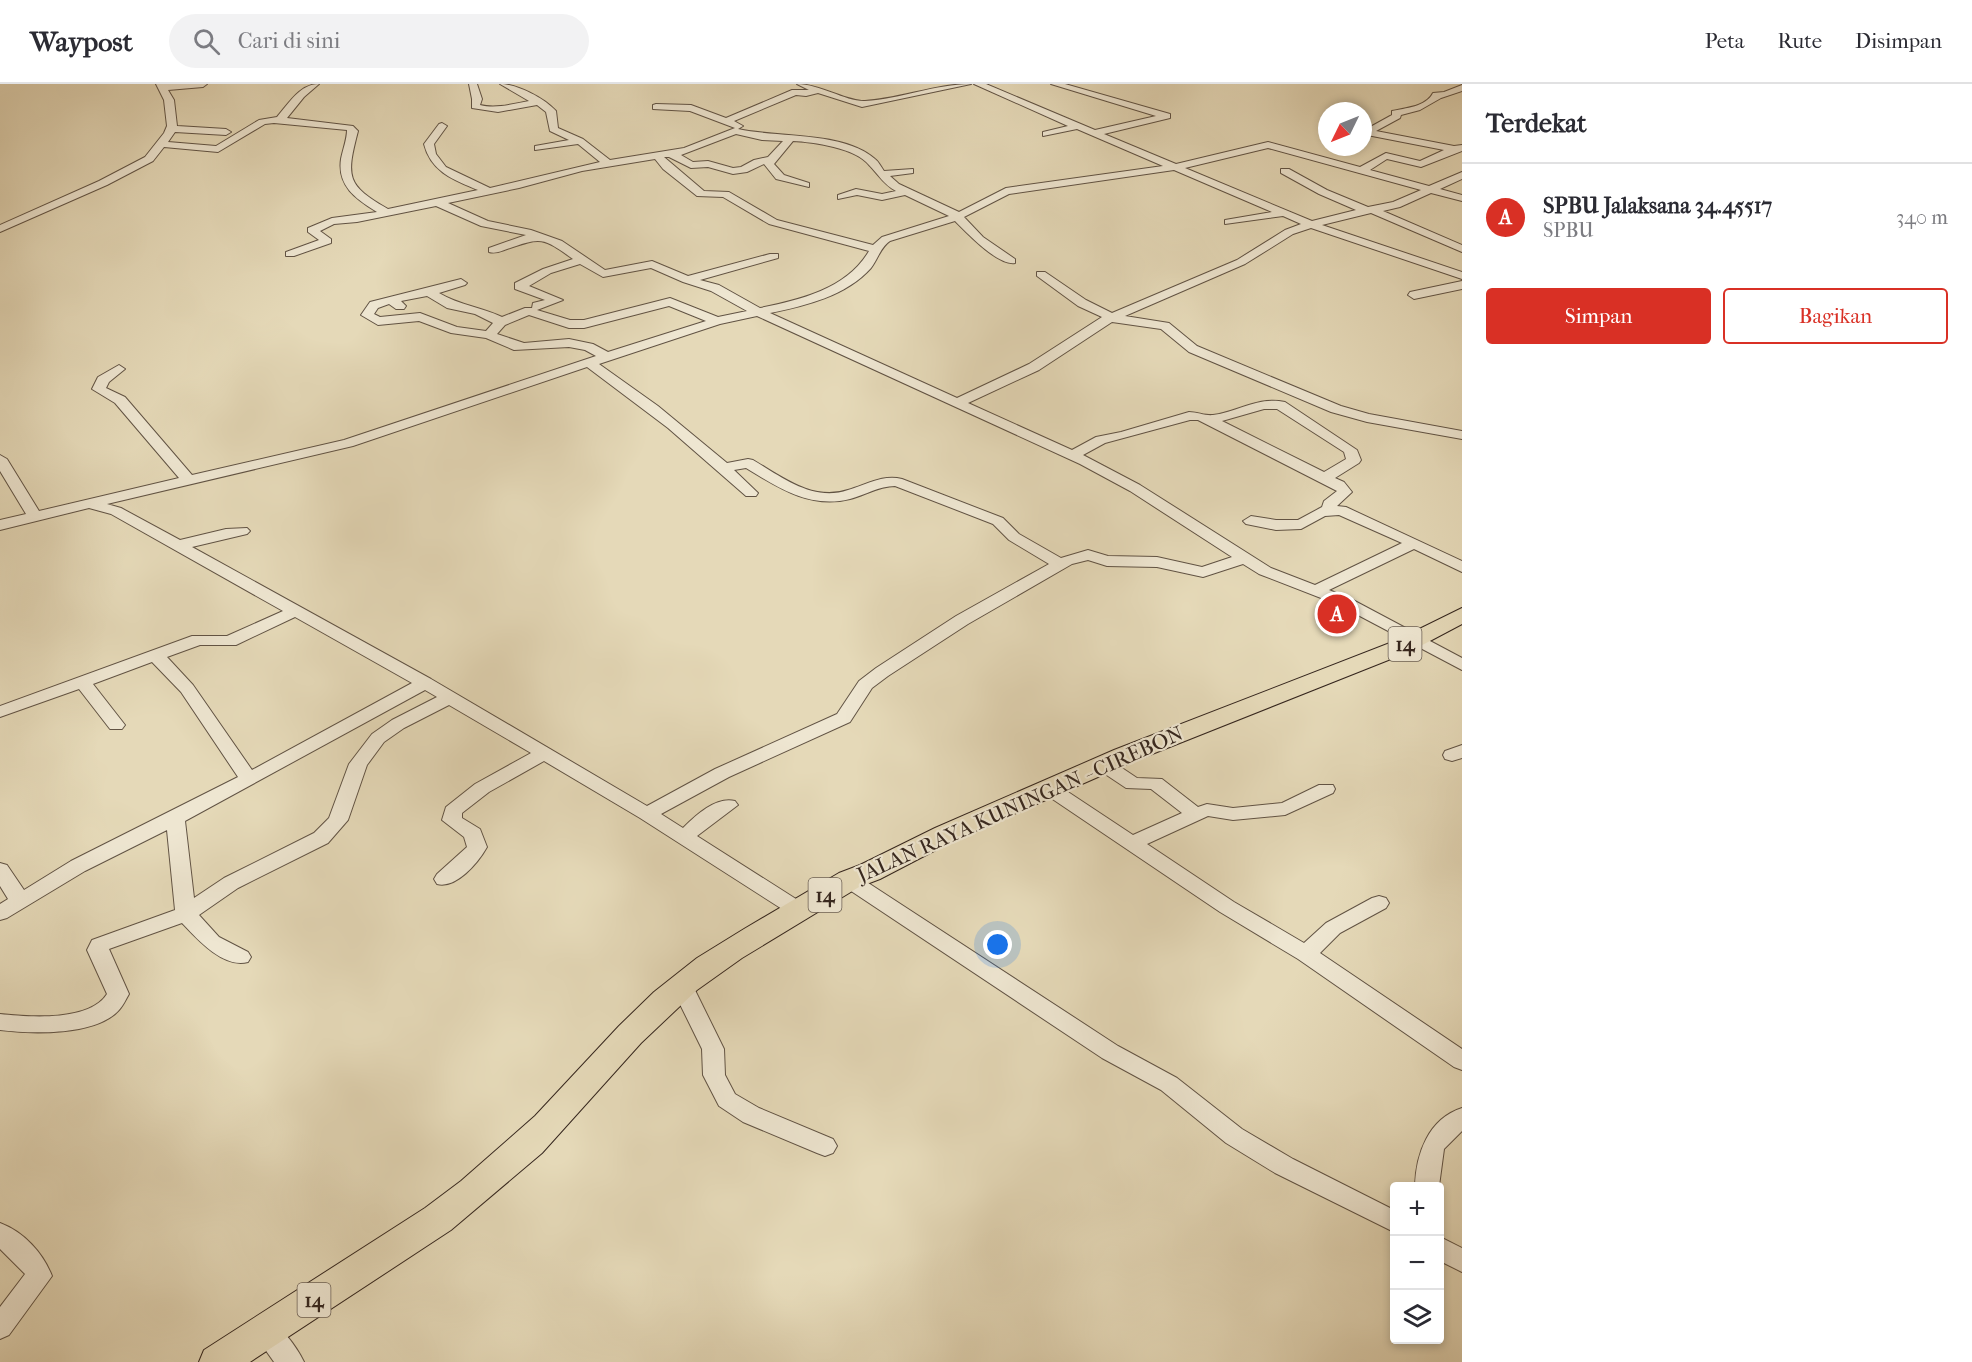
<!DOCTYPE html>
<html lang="id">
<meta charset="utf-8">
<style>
:root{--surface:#fff;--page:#f2f2f3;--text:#2b2b33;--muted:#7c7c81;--line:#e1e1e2;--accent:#d93025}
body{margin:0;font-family:"IM FELL French Canon",serif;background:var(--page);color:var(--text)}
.controls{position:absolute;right:18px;bottom:18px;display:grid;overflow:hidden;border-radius:6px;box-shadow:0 3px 9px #0003}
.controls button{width:54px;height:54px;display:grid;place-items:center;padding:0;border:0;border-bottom:2px solid var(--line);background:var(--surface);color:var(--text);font:30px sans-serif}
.compass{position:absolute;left:1318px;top:18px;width:54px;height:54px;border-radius:50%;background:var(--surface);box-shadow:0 3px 9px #0003;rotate:227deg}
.you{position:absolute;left:998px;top:861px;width:21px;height:21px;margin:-15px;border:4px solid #fff;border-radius:50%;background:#1a73e8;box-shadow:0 0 0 9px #1a73e833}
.badge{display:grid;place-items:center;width:39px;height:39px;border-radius:50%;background:var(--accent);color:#fff;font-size:20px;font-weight:700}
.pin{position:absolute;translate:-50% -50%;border:3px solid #fff;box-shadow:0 2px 6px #0006}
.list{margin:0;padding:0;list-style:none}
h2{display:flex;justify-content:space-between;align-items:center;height:78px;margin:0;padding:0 24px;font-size:26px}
h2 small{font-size:20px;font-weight:400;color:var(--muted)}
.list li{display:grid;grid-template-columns:39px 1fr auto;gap:18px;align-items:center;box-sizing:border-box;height:108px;padding:0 24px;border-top:2px solid var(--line)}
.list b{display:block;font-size:22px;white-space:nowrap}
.list p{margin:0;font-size:20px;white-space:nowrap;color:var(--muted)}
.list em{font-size:20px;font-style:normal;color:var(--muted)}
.actions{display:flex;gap:12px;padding:18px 24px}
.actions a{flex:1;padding:14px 0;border:2px solid var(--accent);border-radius:6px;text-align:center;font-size:21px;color:var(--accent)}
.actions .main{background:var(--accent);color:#fff}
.icon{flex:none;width:33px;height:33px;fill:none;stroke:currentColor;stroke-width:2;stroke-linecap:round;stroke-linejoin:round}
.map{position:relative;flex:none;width:1462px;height:1278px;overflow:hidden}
header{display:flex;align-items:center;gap:36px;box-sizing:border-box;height:84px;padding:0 30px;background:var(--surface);border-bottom:2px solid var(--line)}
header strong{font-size:28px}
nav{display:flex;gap:33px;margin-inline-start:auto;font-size:21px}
.search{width:420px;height:54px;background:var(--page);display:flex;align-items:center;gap:15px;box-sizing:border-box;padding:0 21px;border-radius:33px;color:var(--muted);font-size:22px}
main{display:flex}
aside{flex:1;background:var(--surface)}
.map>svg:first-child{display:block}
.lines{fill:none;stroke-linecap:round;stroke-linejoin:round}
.minor-casing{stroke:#615344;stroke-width:2}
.highway-casing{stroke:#35261e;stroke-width:2}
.minor{fill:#eee6d1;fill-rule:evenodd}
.highway{fill:#e5d9b8;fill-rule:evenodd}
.labels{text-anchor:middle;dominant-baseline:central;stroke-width:4.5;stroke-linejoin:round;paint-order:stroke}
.shield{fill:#eee6d1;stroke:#6c6054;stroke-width:1.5}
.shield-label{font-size:20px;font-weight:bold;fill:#35261e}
.street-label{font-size:21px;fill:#35261e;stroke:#eee6d1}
</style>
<header>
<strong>Waypost</strong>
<div class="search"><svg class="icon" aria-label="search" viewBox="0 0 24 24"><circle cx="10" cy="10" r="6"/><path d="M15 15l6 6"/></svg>Cari di sini</div>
<nav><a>Peta</a><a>Rute</a><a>Disimpan</a></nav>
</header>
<main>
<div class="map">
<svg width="1462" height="1278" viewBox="0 0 1462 1278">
<rect width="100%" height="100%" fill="#e5d9b8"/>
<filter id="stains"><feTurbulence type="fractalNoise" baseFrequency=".00333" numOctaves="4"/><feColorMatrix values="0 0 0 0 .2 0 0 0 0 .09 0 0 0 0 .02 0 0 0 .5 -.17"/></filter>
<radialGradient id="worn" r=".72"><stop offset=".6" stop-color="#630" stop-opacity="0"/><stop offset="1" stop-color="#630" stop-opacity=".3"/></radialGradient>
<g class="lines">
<defs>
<g id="minor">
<path d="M156,0H207L203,3L168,6L174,16L177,42L226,45L231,48L226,51L175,48L168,58L216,62L259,36L277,33C289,19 300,0 319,0L304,13L287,34L353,42L358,47C346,93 346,101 388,125L478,106C454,96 431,88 424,60L439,40L442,39L447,42L434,60L436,70L446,83L490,104L600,78L578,60L535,66V62L569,56L550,47L546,28L537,21L498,28L472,24V15L469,0H477L482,15L480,21C496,25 513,20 529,17L500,0C517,0 544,14 556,27L558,44L583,55L610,76L684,64L735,44L690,27L653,25V21L656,20L691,21L726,34L792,6H809L797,0C820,0 847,18 865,17C901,15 935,0 971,0L862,23L818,9L806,12L796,11L734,37L743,42L738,45C778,54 844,47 875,75C879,78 881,83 884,87L913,85V89L890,92L899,100L959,128L1006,104L1163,82L1077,45L1043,52V48L1068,42L974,0H986L1095,46L1156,32L1051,0H1065L1170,30V34L1104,50L1176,80L1268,58L1360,83L1386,69L1420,77L1444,66L1367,51L1364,50L1363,47L1392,31V27C1405,24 1426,23 1433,9L1444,8L1462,1V7L1441,14L1420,26L1401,31L1400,34L1376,47L1454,62L1462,61V67L1421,83L1387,75L1370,86L1429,102L1462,88V95L1440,105L1462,111V117L1431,109L1400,123L1383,127L1462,161V168L1371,129L1322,141L1462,188V195L1311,144L1293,150L1245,180L1125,232L1169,239L1197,262L1341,322L1369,330L1462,347V355L1367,338L1331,328L1189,268L1161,245L1112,238L1039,286L968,319L1072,366L1096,353L1121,348L1189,328C1197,328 1206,332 1213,331C1238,328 1258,312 1285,318L1357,366L1361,376L1359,379L1335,394L1344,398L1352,408L1337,422L1346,423L1462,477V488L1414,465L1329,506L1351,515L1462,574V586L1339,521L1259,490L1243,480L1203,493L1157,483L1107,482L1088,476L1072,480L968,540L888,592L872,604L850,638L729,693L661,730L683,744C695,732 716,712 735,717L738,721L697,752L807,822L810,827L807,832L800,834L793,832L640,734L544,677L489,708L462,729V734L480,745L487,763C478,779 456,805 437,800L434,795L437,790L467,763L464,753L442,736L446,723L475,700L531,669L449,621L404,644L384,658L367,681L348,736L328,759L238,804L199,831L219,853L248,868L251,873L248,878C224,885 197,855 182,839L109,865L129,910C126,915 123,922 119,926C96,952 32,950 0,946V930C29,933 89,938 107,910L87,866L92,856L175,826L167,746L85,787L7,834L0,836V820L8,815L0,802V779L7,781L24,806L71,777L238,693L181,608L152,578L93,600L125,641L122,645H110L79,605L0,633V622L192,552H227L283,527L111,430L89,424L0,446V436L26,430L0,387V371L7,375L39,427L179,394L115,319L92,305L98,293L119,281L125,285L109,298L106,304L125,313L192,391L344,356L596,272L585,266L569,263L514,266L486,254L451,249L419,237L378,241L361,231L370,218L461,195L467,199L465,201L439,209C459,221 481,223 502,233L525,224H532L533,219L545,216L515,205V199L543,185L573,175C542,153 542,153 507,165C501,167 496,170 489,168V164L526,151L481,142L436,122L357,138L334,140L320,147L331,155V159L294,172H286V168L319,156L308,148V144L332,134L377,128C356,115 337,102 341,75C343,65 347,55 347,46L274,39L265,40L218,68L164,63L153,77L107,101L0,148V141L99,97L145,73L164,49L167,42L164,16ZM736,50L762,56L783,57L768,73L754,76L741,83L733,84L708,77L693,78L681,71ZM793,57C813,58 856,64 869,81C878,90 884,101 896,107L882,110L856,105L838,111V115L857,111L882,116L905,111L949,132L882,153L873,161L777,136L729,108L704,107L664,73H669L691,84L708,83L733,90L747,88L764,80L776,95L809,103V99L784,91L774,80ZM1268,64L1421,106L1393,118L1368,123L1327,106L1289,85H1281V89L1319,110L1356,126L1312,137L1185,84ZM655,75L663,85L697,112L723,113L769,140L869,167C847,205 800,216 760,224L719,201L700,196L778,174V170H770L688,192L652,177L605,186L562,157L531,146L488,137L448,119L519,104L582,87ZM1174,86L1272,128L1225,136V140L1283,132L1301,140L1285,146L1237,176L1112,229L1086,216L1045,188H1037V192L1078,222L1102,233L1029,280L957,314L770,229C805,222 846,212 871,184C878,175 880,164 890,157L955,137C967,149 998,182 1015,179V175L983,153L964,133L1009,110ZM580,180L603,193L651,184L683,198L711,207L747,227L718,233L670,214L584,236H570L537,226L563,216L529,202L551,189ZM427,212L447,224L475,230L493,239L486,247L457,243L420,229L380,233L374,230L378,224L389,220L396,225H404L406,222L401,217ZM669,222L706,237L608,268L593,260L569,255L524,259L497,250L505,241L529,231L569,244H584ZM757,232L1080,380L1130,407L1232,473L1202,483L1157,473L1108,472L1088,466L1061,474L1019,450L1003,434L902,395C883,390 866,401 848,406C813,418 782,393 753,376L748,375L727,379L658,322L599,280L720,240ZM587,283L668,344L746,412H756L758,409L734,386L746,384C779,404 810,425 850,415C865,411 879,402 895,402L993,440L1009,456L1049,480L956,532L876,584L859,597L837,630L715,685L647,722L431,595L192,463L247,450L250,447L247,444L226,445L180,456L121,424L107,420L353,362ZM1264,325H1277L1344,368L1346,375L1324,388L1222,337ZM1190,336H1198L1337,407L1324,417L1322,423L1298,436H1276L1251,432L1243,437L1246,440L1276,446L1301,445L1325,432L1339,431L1402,459L1315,501L1271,484L1140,401L1083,371L1105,359ZM295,533L412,599L252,686L193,601L167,573L200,561H236ZM425,606L437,613L392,636L372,650L349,680L329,734L314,749L224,794L194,814L185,737Z"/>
<polygon points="1462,197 1462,205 1414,215 1408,211 1410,208"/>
<polygon points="1462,661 1462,674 1452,677 1445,675 1443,671 1445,667"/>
<polygon points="1103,674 1110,676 1137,694 1162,695 1198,723 1207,720 1233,724 1282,719 1319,701 1333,701 1335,705 1333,709 1285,731 1233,736 1208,732 1147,760 1234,818 1304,859 1326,839 1372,814 1379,812 1386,814 1389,819 1386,824 1340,849 1320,869 1462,965 1462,986 1454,983 1298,875 1220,828 1042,708 1040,704 1042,700 1056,700 1133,751 1182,729 1151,705 1126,704 1096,684 1094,680 1096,676"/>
<polygon points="849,789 856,791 1118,962 1177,994 1242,1045 1293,1075 1394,1126 1394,1148 1275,1089 1226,1059 1161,1006 1102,974 842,801 839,796 842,791"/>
<polygon points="682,894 690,896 724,965 725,991 735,1010 759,1024 833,1055 837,1062 833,1069 825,1072 817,1069 743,1038 719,1022 703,991 702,965 671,902 674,896"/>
<path d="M1462,1024V1047L1444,1065L1439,1102H1415C1416,1070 1428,1035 1462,1024Z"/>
<path d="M0,1139C24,1148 43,1169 52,1192L9,1251L0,1255V1223L25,1190L0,1165Z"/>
<polygon points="1440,1153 1462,1164 1462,1188 1440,1177"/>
<path d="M265,1235C281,1241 296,1262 304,1278H274L252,1247L256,1239Z"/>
</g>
<polygon id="highway" points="1462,524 1462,540 1411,567 1132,678 955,756 880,795 859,803 742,874 697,906 641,959 542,1069 451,1146 250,1278 199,1278 204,1266 425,1124 461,1097 535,1032 619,942 654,908 697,874 744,845 839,789 860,781 935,744 1114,666 1395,557"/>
</defs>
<use href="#minor" class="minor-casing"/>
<use href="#highway" class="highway-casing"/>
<use href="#minor" class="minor"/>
<use href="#highway" class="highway"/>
</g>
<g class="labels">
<g class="shield">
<rect x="1388.5" y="543" width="33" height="34" rx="4.5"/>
<rect x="808.5" y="794" width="33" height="34" rx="4.5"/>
<rect x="297.5" y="1199" width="33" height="34" rx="4.5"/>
</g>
<g class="shield-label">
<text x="1405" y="560">14</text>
<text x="825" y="811">14</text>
<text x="314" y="1216">14</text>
</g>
<g class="street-label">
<text transform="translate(1020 720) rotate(-24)">JALAN RAYA KUNINGAN - CIREBON</text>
</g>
</g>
<rect width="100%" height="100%" filter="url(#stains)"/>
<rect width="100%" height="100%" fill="url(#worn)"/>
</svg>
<div class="controls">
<button>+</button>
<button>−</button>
<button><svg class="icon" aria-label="layers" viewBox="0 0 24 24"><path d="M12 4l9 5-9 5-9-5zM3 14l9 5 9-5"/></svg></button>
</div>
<svg class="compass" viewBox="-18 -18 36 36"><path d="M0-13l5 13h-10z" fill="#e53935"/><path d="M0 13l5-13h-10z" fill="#7c7c81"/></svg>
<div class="you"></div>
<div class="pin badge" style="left:1337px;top:530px">A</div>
</div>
<aside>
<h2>Terdekat<small></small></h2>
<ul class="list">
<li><span class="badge">A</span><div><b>SPBU Jalaksana 34.45517</b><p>SPBU</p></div><em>340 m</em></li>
</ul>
<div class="actions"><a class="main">Simpan</a><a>Bagikan</a></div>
</aside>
</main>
